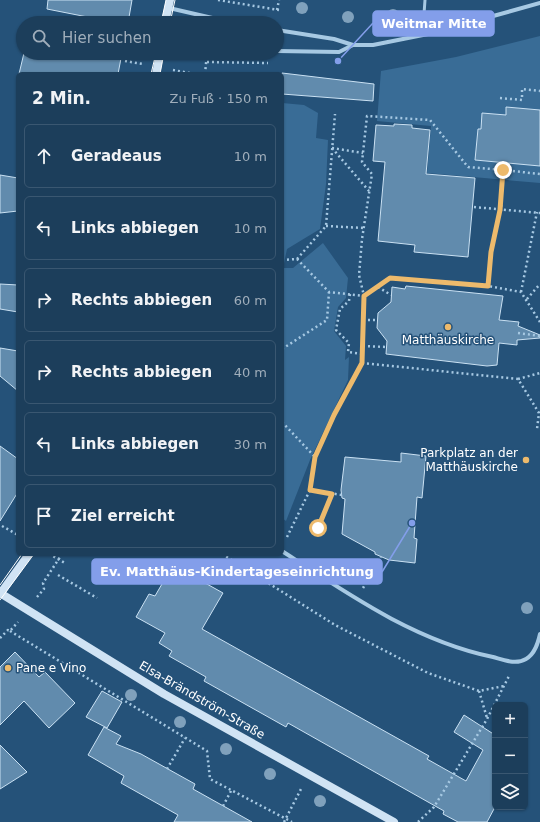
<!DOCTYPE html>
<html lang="de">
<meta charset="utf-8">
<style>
:root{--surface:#1c3e5b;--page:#294964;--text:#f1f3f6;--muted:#a0aebb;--line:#3a5771}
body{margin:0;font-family:"DejaVu Sans",sans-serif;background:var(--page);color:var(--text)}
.controls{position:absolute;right:12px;bottom:12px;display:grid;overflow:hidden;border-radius:6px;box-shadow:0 1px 3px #0004}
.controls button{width:36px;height:36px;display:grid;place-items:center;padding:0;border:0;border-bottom:1px solid var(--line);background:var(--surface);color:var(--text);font:20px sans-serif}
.stop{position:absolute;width:12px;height:12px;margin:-9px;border:3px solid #edba6c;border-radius:50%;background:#fff}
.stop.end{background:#edba6c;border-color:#fff;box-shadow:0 1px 4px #0008}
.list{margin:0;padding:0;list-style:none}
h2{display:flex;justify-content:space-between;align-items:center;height:52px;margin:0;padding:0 16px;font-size:17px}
h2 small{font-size:13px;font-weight:400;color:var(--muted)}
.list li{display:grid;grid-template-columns:26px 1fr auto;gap:12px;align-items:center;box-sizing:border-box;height:64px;margin:0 8px 8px;padding:0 8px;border:1px solid var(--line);border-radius:6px}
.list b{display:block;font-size:15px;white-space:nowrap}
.list em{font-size:13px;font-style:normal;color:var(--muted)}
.icon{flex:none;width:22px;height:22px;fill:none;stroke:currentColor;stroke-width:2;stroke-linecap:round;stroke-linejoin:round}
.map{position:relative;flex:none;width:540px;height:822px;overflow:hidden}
.search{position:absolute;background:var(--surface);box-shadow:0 1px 3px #0004;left:16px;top:16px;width:268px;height:44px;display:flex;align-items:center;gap:10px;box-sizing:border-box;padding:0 14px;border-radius:22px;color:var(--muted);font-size:15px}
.panel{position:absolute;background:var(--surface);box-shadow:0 1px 3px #0004;left:16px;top:72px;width:268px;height:484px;border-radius:6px}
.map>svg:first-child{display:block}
.green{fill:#396c96}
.building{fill:#618bad;stroke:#cae1f3}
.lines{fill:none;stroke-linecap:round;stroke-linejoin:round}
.path{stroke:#a7c9e3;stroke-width:2.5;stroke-dasharray:2 3;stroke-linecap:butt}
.lane{stroke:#a7c9e3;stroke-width:3}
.street{stroke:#a7c9e3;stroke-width:4}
.secondary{stroke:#d0e3f4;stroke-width:8}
.tram{stroke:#fff;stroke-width:1}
.tree{fill:#80a1bc}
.route{stroke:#edba6c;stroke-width:5}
.poi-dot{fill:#edba6c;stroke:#255279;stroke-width:1.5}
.labels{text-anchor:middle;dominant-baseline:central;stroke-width:3;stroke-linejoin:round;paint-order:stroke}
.poi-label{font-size:12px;fill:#fff;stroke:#255279}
.street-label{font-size:12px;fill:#fff;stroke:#255279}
.leader{fill:none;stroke:#839eea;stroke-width:1.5}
.callout-dot{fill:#839eea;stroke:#255279;stroke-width:1.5}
.callout{fill:#839eea;stroke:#839eea;stroke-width:1.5}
.callout-label{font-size:13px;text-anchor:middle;font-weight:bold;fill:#fff}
</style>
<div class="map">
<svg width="540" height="822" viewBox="0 0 540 822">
<rect width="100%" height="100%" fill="#255279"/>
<g class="green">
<polygon points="540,36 540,183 427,173 431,126 377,121 381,71 456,57"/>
<polygon points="282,103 304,105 318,113 316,138 328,140 326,184 320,229 287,249 283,268 293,268 323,243 348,278 346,298 338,307 334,331 346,346 345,360 349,357 348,380 310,460 286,521 282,518"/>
</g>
<g class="building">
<polygon points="48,0 132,0 128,23 118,23 47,9"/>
<polygon points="24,53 122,53 118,74 19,74"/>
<polygon points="282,73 374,84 373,101 282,94"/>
<polygon points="506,107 540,110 540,166 475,160 478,129 481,129 482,113 506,115"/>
<polygon points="394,124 412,125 412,128 430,130 426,174 475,178 468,257 414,252 415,245 378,241 385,162 373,161 376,125 394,126"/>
<polygon points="0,175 18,178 18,211 0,213"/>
<polygon points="0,284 18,285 18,312 0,309"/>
<polygon points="406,286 503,296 499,320 519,322 518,326 540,335 540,338 517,340 517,345 499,343 497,365 487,366 386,354 387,341 377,328 378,313 391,302 392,287 405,289"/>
<polygon points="0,348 18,351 18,391 0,376"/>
<polygon points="0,446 18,459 18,492 0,521"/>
<polygon points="401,453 426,456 422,498 417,497 414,538 417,539 415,563 389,560 375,554 375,552 342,534 345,499 342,498 341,490 345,457 401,462"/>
<polygon points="173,565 223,593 202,629 429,756 427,759 466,781 483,750 454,732 464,715 495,735 495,807 487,822 458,822 443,814 444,811 288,723 286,727 204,681 206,677 169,656 172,651 159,643 165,633 136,617 149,594 155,596"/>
<polygon points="15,652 39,677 45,672 75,703 49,728 24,701 0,725 0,667"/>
<polygon points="102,691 122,702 107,728 86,717"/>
<polygon points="104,727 121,736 116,744 141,754 195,784 193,789 252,822 174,822 178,815 121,783 124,776 88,755"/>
<polygon points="0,745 27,772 0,789"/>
</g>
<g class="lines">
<g class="path">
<polyline points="218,0 279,10"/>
<polyline points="277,10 279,0"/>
<polyline points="125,61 143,64"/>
<polyline points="207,62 268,63"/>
<polyline points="173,70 195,74"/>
<polyline points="205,74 207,53"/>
<polyline points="500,98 522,100 522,89 540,91"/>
<polyline points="332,148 369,191"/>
<polyline points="332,148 363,153"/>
<polyline points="503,170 540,174"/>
<polyline points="474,207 540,213"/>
<polyline points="326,226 364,228"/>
<polyline points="297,259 326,226 335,114"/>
<polyline points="282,260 297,259 329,292 364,296 359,275 362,239 372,174 362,162 367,116 430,120 468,167 503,170 501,210 491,253 488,286"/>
<polyline points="378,287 391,295"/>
<polyline points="521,292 537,212"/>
<polyline points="350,294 349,301 340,309 336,330 349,343 348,352 363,354"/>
<polyline points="527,299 540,284"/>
<polyline points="363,320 378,320"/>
<polyline points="518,333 540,336"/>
<polyline points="363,346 387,347"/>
<polyline points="282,349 327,320 329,292"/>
<polyline points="362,363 518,379 539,413 537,429"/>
<polyline points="518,379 540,373"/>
<polyline points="282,422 315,457"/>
<polyline points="310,490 342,495"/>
<polyline points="2,526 18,535"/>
<polyline points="318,528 332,494"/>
<polyline points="287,537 310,490 315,457 334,415 362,363 364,296 390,278 488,286 521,292 540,322"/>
<polyline points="49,554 65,563"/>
<polyline points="222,554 335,625 428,673 479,691 504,686"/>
<polyline points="58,575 97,598"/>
<polyline points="363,588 381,557"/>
<polyline points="37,597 44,589 43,583 62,554"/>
<polyline points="10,631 207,751 210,779 292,822"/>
<polyline points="0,638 8,630 10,631 18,622"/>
<polyline points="479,691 487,718"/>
<polyline points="167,769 185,738"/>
<polyline points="223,806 231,791"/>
<polyline points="284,822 301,789"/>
<polyline points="418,822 434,807 487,719 509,676"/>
</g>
<polyline class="lane" points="425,0 424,14 428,34"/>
<g class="street">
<polyline points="169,8 234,23"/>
<polyline points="277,30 334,39 353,45 373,45 428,34 540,3"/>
<polyline points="277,51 339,52 353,45"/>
<path d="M282,551C348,594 415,641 493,657C504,660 516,665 526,659C535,654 538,643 540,634"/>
</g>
<g class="secondary">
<polyline points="165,23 170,0"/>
<polyline points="156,74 160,53"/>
<polyline points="0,593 164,694 394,822"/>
<polyline points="0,594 29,554"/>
</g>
<g class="tram">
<polyline points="161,23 166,0"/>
<polyline points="170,23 175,0"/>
<polyline points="151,74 156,53"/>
<polyline points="160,74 164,53"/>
<polyline points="0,585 22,554"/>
<polyline points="0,600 34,554"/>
</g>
</g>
<g class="tree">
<circle cx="302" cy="8" r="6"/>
<circle cx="393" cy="15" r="6"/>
<circle cx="348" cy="17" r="6"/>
<circle cx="527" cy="608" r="6"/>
<circle cx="131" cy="695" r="6"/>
<circle cx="180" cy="722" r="6"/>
<circle cx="226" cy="749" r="6"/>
<circle cx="270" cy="774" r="6"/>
<circle cx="320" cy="801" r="6"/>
</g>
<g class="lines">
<polyline class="route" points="318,528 332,494 310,490 315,457 334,415 362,363 364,296 390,278 488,286 491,252 500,210 503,170"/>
</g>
<g class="poi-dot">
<circle cx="448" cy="327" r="4"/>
<circle cx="526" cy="460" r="4"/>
<circle cx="8" cy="668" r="4"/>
</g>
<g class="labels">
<g class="poi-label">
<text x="448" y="340">Matthäuskirche</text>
<text x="518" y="453" text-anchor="end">Parkplatz an der<tspan x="518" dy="14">Matthäuskirche</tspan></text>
<text x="16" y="668" text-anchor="start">Pane e Vino</text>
</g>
<g class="street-label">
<text transform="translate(202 700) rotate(30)">Elsa-Brändström-Straße</text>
</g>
</g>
<path class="leader" d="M338 61L373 23M412 523L382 572"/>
<g class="callout-dot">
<circle cx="338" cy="61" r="4"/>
<circle cx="412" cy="523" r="4"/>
</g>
<g class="callout">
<rect x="373" y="11" width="121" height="25" rx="4"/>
<rect x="92" y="559" width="290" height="25" rx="4"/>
</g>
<g class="callout-label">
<text x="434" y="28">Weitmar Mitte</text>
<text x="237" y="576">Ev. Matthäus-Kindertageseinrichtung</text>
</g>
</svg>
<div class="controls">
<button>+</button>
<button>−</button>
<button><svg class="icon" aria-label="layers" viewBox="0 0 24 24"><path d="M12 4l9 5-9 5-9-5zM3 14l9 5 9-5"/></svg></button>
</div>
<div class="stop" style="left:318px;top:528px"></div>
<div class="stop end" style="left:503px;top:170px"></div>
<div class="search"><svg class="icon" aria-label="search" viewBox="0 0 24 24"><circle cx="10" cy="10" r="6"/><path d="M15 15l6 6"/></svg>Hier suchen</div>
<section class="panel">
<h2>2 Min.<small>Zu Fuß · 150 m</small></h2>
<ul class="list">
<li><svg class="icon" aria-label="ahead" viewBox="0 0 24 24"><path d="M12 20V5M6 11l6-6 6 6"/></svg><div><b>Geradeaus</b></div><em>10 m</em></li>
<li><svg class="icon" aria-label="left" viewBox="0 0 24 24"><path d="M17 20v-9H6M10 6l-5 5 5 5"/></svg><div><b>Links abbiegen</b></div><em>10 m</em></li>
<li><svg class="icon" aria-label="right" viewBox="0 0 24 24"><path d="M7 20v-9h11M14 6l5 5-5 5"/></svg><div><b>Rechts abbiegen</b></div><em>60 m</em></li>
<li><svg class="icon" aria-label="right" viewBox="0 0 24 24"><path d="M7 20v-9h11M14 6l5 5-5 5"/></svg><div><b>Rechts abbiegen</b></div><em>40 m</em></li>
<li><svg class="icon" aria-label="left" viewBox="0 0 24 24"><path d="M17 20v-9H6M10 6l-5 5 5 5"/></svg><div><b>Links abbiegen</b></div><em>30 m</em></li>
<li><svg class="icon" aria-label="arrive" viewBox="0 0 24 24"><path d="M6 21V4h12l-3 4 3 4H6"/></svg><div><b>Ziel erreicht</b></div></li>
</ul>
</section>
</div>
